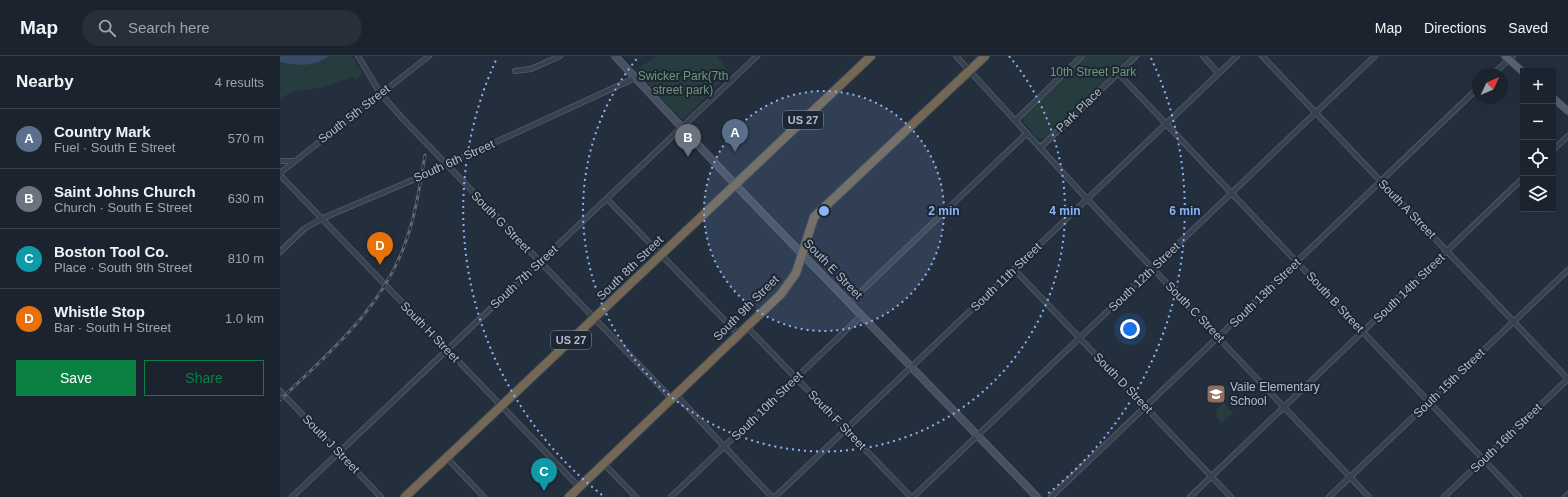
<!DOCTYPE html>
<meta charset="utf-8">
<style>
:root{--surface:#1b232e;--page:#282f3a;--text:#f1f3f6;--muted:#a0a4aa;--line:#39404a;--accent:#0b8043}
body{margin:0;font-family:Helvetica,sans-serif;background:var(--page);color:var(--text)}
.controls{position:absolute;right:12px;top:12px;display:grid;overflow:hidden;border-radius:0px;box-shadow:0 4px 16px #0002}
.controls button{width:36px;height:36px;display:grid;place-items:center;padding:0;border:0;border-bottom:1px solid var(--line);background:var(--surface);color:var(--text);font:20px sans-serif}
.compass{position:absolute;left:1192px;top:12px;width:36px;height:36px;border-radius:50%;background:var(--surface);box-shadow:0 4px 16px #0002;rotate:46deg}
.you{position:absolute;left:850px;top:273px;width:14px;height:14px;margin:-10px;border:3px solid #fff;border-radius:50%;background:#1a73e8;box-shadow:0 0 0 6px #1a73e833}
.badge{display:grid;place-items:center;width:26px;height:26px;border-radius:50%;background:var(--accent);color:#fff;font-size:13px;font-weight:700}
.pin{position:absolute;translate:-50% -33px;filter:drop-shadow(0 1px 2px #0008)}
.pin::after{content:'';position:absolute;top:21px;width:14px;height:12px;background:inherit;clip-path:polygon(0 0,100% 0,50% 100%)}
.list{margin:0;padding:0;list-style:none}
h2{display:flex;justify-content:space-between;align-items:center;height:52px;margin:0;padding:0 16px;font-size:17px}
h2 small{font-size:13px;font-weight:400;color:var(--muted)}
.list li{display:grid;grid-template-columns:26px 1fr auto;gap:12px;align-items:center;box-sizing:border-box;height:60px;padding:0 16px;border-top:1px solid var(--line)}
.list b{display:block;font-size:15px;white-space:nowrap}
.list p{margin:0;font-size:13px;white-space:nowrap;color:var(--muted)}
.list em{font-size:13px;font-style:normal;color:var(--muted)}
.actions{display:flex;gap:8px;padding:12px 16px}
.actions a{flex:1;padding:9px 0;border:1px solid var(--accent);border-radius:0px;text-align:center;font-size:14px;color:var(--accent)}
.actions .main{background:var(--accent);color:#fff}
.icon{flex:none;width:22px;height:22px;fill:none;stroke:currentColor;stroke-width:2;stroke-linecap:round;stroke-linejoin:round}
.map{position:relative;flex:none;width:1288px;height:441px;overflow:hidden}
header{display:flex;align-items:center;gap:24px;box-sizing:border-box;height:56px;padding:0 20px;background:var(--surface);border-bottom:1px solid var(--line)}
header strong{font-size:19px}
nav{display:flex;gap:22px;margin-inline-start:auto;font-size:14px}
.search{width:280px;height:36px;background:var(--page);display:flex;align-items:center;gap:10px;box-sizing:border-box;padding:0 14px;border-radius:22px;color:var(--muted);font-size:15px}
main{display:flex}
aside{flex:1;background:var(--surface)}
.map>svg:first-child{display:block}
.green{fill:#263c3f}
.water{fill:#394c67}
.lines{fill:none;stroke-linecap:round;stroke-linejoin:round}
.street-casing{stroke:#565f6c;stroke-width:6}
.secondary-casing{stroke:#565f6c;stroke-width:8}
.primary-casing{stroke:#414a57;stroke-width:8}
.highway-casing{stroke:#434c59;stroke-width:10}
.street{stroke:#38414e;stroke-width:4.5}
.secondary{stroke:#465061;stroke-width:6}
.primary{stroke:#56606e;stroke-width:7}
.highway{stroke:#746855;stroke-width:8}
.rail-casing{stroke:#5a6575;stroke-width:3}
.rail{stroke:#1d2633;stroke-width:1.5;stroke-dasharray:4.5;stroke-linecap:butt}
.ring{fill:none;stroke:#8ab4f8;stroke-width:2;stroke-dasharray:2 4}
.labels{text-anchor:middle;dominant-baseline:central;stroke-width:4;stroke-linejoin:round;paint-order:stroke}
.shield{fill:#1d2633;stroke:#878f9c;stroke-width:1}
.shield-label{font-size:11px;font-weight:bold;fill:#b4bcc9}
.park-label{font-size:12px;fill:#6b9a76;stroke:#1d2633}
.street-label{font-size:12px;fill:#b4bcc9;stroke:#1d2633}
.poi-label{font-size:12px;fill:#b4bcc9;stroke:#1d2633;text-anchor:start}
.centre{fill:#8ab4f8;stroke:#1d2633;stroke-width:2}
.ring-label{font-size:12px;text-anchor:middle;font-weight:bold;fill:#8ab4f8;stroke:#1d2633;stroke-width:4;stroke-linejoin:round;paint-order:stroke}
</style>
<header>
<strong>Map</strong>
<div class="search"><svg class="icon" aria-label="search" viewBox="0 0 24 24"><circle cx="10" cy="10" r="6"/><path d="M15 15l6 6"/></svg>Search here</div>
<nav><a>Map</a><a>Directions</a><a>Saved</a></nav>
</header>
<main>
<aside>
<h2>Nearby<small>4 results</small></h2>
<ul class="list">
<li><span class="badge" style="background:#5c6f8a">A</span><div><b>Country Mark</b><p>Fuel · South E Street</p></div><em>570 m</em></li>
<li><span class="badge" style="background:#6b7280">B</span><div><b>Saint Johns Church</b><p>Church · South E Street</p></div><em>630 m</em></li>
<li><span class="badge" style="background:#0f9aa8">C</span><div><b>Boston Tool Co.</b><p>Place · South 9th Street</p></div><em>810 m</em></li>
<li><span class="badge" style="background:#e8710a">D</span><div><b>Whistle Stop</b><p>Bar · South H Street</p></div><em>1.0 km</em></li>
</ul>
<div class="actions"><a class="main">Save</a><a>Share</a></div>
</aside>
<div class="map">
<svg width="1288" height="441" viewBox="0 0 1288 441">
<rect width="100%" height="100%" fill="#242f3e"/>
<g class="green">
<path d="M49,0H72L82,17L76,24L74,21L40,32L11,36L0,43V6C16,10 35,10 49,0Z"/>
<polygon points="376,0 437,0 450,17 402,64 356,14"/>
<polygon points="807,0 851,0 765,82 758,83 744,67 743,62"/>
<polygon points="943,347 953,357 942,367 937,361 936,354"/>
</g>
<path class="water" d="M0,0H49C34,11 18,10 0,6Z"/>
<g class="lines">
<defs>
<g id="street">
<polyline points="78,0 100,37 123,63 391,342"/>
<polyline points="676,0 807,143 1089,441"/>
<polyline points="923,0 938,17"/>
<polyline points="982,0 1288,323"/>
<polyline points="235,15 251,13 280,0"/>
<polyline points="838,17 1239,441"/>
<polyline points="1213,18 1233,0"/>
<polyline points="735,65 802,0"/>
<polyline points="760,92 856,0"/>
<polyline points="1273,94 1288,80"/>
<polyline points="0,105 14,105"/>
<polyline points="0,117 149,0"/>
<polyline points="0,119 300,432"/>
<polyline points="327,143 458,278"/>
<polyline points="0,196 24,173 41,163 142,120 355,22"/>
<polyline points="734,213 951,441"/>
<polyline points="570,246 746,78"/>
<polyline points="466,270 631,441"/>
<polyline points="0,335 101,441"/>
<polyline points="395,338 492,441"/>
<polyline points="167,402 204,441"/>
<polyline points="324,408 356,441"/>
<polyline points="12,441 477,0"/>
<polyline points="391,441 582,259"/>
<polyline points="495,441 957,0"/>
<polyline points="633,441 1095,0"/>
<polyline points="771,441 1198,32"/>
<polyline points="910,441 1243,122"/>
<polyline points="1049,441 1288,214"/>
<polyline points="1164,441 1288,323"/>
<polyline points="1285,441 1288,438"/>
</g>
<polyline id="secondary" points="335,0 466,140 757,441"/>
<g id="primary">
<polyline points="1225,0 1243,16"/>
<polyline points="1273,42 1288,55"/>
</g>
<g id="highway">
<polyline points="125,441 591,0"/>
<polyline points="289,441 501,238 516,217 534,161 705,0"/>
</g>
</defs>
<use href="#street" class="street-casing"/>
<use href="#secondary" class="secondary-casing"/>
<use href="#primary" class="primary-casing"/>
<use href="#highway" class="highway-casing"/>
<use href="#street" class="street"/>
<use href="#secondary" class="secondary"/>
<use href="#primary" class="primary"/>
<use href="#highway" class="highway"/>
<defs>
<path id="rail" d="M0,344C50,296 103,252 126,185C136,157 140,128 145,99"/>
</defs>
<use href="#rail" class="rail-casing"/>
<use href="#rail" class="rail"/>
</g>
<circle cx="544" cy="155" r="120" fill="#8ab4f8" fill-opacity=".12"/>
<g class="ring">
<circle cx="544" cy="155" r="120"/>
<path d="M729 0A241 241 0 1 1 359 0"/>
<path d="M322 439A361 361 0 0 1 217 2M871 2A361 361 0 0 1 766 439"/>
</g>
<defs>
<symbol id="school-square" viewBox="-11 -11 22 22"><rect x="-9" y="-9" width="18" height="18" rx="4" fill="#8d6e63" stroke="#1d2633"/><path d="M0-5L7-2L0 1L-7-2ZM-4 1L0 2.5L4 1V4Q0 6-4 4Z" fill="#fff"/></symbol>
</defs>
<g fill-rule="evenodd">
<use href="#school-square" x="925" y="327" width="22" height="22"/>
</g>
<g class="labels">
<g class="shield">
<rect x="503" y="55" width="40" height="18" rx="3"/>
<rect x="271" y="275" width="40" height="18" rx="3"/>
</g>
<g class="shield-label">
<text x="523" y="64">US 27</text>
<text x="291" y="284">US 27</text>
</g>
<g class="park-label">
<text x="813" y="16">10th Street Park</text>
<text x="403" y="20">Swicker Park(7th<tspan x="403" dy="14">street park)</tspan></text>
</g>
<g class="street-label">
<text transform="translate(799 54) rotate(-44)">Park Place</text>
<text transform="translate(74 58) rotate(-38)">South 5th Street</text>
<text transform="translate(174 105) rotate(-24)">South 6th Street</text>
<text transform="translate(1127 153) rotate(46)">South A Street</text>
<text transform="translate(221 166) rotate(46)">South G Street</text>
<text transform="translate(350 212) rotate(-44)">South 8th Street</text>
<text transform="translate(553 213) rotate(46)">South E Street</text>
<text transform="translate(244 221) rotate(-43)">South 7th Street</text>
<text transform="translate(726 221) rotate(-44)">South 11th Street</text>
<text transform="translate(864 221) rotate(-44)">South 12th Street</text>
<text transform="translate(1129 232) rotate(-44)">South 14th Street</text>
<text transform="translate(985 237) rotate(-44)">South 13th Street</text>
<text transform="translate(1055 246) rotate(47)">South B Street</text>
<text transform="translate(466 252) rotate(-45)">South 9th Street</text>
<text transform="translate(915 256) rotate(46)">South C Street</text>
<text transform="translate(150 276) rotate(46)">South H Street</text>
<text transform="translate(843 327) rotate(46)">South D Street</text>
<text transform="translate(1169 327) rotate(-44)">South 15th Street</text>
<text transform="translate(487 350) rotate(-44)">South 10th Street</text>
<text transform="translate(557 364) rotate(46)">South F Street</text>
<text transform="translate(1226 382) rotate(-44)">South 16th Street</text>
<text transform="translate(51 388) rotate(46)">South J Street</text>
</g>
<g class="poi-label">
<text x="950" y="331">Vaile Elementary<tspan x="950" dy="14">School</tspan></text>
</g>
</g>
<circle cx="544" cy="155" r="6" class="centre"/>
<g class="ring-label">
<text x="664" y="159">2 min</text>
<text x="785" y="159">4 min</text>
<text x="905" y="159">6 min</text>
</g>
</svg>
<div class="controls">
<button>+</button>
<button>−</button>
<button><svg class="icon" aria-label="locate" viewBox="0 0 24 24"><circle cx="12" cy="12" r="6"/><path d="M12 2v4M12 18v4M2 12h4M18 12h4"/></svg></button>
<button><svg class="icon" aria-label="layers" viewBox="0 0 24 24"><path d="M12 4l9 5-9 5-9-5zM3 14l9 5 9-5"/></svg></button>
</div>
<svg class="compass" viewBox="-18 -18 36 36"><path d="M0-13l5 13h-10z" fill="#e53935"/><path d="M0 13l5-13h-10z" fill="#a0a4aa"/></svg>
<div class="you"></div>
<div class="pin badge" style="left:455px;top:96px;background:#5c6f8a">A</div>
<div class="pin badge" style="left:408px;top:101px;background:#6b7280">B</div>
<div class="pin badge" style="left:264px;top:435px;background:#0f9aa8">C</div>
<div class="pin badge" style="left:100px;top:209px;background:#e8710a">D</div>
</div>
</main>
